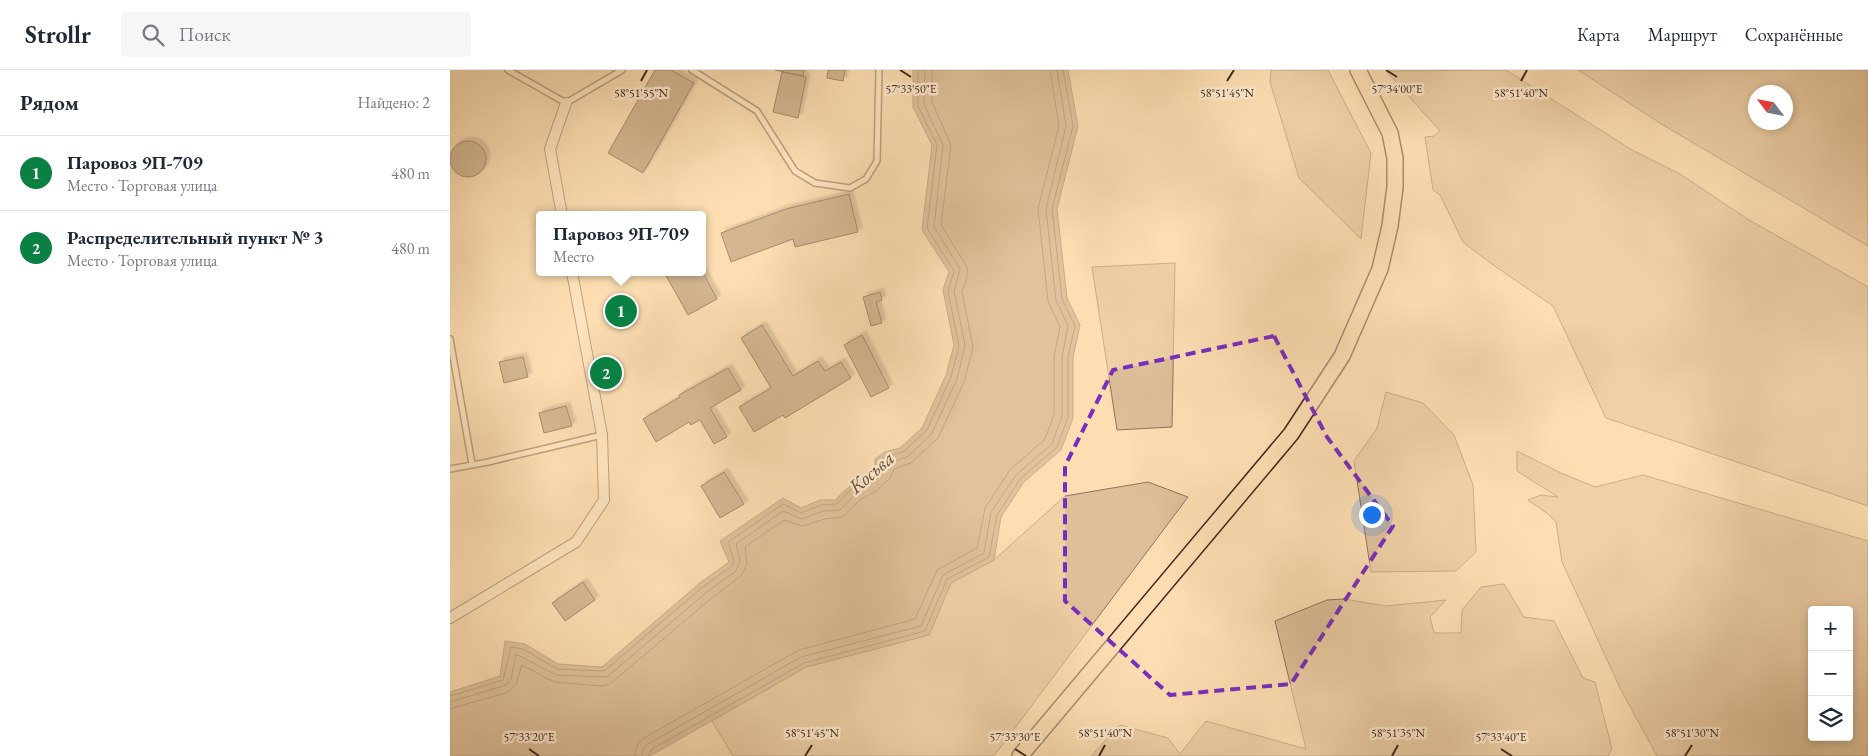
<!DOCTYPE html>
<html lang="ru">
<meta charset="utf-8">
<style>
:root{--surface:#fff;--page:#f6f6f7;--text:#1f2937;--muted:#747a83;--line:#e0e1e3;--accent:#0b8043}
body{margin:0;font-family:"EB Garamond",serif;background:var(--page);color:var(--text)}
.controls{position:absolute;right:15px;bottom:15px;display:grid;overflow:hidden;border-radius:5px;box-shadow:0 2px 8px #0003}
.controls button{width:45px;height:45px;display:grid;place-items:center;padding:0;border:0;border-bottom:1px solid var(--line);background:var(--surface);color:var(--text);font:25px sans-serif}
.compass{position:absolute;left:1298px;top:15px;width:45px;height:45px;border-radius:50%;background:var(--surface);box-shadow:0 2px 8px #0003;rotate:302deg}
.you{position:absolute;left:921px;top:444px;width:18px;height:18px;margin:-12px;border:4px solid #fff;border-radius:50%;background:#1a73e8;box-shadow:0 0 0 8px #1a73e833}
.badge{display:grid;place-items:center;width:32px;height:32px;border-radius:50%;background:var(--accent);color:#fff;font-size:16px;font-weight:700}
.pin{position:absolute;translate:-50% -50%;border:2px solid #fff;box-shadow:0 1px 5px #0006}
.popup{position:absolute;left:86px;top:141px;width:170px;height:65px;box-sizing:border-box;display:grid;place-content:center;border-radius:5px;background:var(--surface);filter:drop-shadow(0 1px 4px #0005);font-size:16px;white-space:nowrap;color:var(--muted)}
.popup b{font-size:19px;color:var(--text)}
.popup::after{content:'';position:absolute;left:50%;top:100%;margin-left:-10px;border:10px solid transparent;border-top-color:var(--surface)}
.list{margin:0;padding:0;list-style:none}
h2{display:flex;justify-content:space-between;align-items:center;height:65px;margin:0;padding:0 20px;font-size:21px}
h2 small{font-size:16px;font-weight:400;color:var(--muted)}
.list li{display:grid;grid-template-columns:32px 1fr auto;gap:15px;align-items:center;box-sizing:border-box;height:75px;padding:0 20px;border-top:1px solid var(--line)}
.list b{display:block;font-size:19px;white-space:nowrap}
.list p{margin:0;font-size:16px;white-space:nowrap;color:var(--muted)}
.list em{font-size:16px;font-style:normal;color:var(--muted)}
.icon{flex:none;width:28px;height:28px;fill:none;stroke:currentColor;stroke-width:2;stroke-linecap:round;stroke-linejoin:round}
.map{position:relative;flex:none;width:1418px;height:686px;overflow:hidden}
header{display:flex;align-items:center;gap:30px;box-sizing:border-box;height:70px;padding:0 25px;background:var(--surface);border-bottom:1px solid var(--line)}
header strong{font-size:24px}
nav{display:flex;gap:28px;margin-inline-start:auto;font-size:18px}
.search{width:350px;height:45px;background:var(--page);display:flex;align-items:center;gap:12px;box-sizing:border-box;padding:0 18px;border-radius:5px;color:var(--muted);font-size:19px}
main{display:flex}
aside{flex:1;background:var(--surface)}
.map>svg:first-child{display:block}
.green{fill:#ddbf99;stroke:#8e745c;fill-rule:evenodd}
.water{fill:#bda080;stroke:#8b705a}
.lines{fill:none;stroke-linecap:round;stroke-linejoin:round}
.shore{stroke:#7e6450;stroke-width:1}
.building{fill:#a2876c;stroke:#402920;filter:url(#shadow)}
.lane-casing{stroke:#6f5644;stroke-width:8}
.street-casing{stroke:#6f5644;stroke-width:12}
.primary-casing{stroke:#402920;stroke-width:18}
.lane{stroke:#feeacd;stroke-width:5}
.street{stroke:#feeacd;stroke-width:10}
.primary{stroke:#fddeb2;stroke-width:15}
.marked{fill:none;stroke:#7b2cbf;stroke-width:4;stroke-dasharray:10 6;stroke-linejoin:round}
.ticks{fill:none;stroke:#402920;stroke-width:2}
.labels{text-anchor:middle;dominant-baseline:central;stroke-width:5;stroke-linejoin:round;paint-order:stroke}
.water-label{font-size:20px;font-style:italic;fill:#664d3d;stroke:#feeacd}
.ticks-label{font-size:12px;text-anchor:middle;fill:#402920;stroke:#feeacd;stroke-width:5;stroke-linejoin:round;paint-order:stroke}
</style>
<header>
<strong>Strollr</strong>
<div class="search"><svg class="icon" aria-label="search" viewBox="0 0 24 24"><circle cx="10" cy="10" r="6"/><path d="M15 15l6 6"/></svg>Поиск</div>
<nav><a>Карта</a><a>Маршрут</a><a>Сохранённые</a></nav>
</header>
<main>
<aside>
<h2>Рядом<small>Найдено: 2</small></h2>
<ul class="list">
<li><span class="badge">1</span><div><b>Паровоз 9П-709</b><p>Место · Торговая улица</p></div><em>480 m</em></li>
<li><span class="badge">2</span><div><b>Распределительный пункт № 3</b><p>Место · Торговая улица</p></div><em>480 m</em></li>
</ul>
</aside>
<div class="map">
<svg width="1418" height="686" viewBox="0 0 1418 686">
<defs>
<filter id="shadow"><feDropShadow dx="4" dy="-4" stdDeviation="1" flood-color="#0004"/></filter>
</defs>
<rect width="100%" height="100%" fill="#fddeb2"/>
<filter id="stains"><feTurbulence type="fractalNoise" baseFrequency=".004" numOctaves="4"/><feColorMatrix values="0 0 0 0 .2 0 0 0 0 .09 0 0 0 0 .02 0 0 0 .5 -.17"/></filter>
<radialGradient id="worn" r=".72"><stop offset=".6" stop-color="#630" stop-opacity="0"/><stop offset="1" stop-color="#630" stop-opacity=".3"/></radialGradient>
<g class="green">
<polygon points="821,0 878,0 921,83 911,169 849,108 820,12"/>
<polygon points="1056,0 1182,80 1230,104 1299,150 1418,217 1418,436 1156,348 1103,236 1039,192 1013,172 990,125 983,120 975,67 984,66 990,61 936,1"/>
<path d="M1128,0H1418V176L1213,55ZM1306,22H1336V52H1306Z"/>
<polygon points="725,193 722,357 667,360 642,197"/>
<polygon points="936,322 973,333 1004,365 1023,415 1026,482 1006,501 921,502 904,391 927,358"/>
<path d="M1067,381L1111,403L1145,417L1193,405L1418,471V686H1207L1170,618L1112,492L1106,452L1098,444L1078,430L1091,425L1108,427L1067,401ZM1362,540H1399V667H1362Z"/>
<polygon points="698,412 738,427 544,686 283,686 262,651 356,597 479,565 501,513 544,490 615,426"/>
<polygon points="1054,514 1074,547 1104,551 1133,608 1145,612 1162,679 1158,686 641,686 670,655 718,668 730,684 756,651 856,679 825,551 877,530 894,529 936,536 996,530 980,547 984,563 1011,563 1012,540 1031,517"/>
</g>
<path class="water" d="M463,0H618L628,56L607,139L617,228L630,255L623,287V348L611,380L574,412L551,447L544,490L501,513L479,565L356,597L200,686H0V622L50,606L55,571L75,574L108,594L152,597L251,512L279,492L270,471L333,428L351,438L370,430H385C397,417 412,408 425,396V389L435,382L450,378L472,358L496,305L504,275L493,220L499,202L472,160L482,75L463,37Z"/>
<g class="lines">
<g class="shore">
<polyline points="0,626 53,610 61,577 73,579 107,599 154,601 254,516 282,496 284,491 278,472 333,434 351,443 371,435 387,434 401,419 416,411 428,400 431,391 437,386 453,382 477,360 501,307 509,276 498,221 504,201 477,158 487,75 468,36 468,0"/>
<path d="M0,632L56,615L61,609L66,584L106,605L157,607L258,521L286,501L290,491L286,474L333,441L352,449L373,441L390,440C396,435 400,429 405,425C417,414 432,411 437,394L457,387L481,365L507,309L515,275L504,221L510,199L484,157L493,75L474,34L475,0"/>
<polyline points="0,639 58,622 66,614 72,595 104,612 151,616 160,614 263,527 291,506 297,494 295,477 334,450 353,456 374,449 392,447 410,430 426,421 440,408 444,399 461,393 488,368 514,312 523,277 512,222 517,207 517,197 491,155 501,75 482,32 482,0"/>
<polyline points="185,686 187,675 194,668 349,580 465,549 487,500 527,478 535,438 560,400 595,369 604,344 604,286 610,257 598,231 588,139 609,56 600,0"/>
<polyline points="192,686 193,680 198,674 351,587 471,556 493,505 534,483 541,442 566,405 602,374 612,346 612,287 618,256 606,230 596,139 616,56 607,0"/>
<polyline points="198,686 202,679 354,593 475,561 497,509 539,487 547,445 570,409 607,377 618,347 618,287 625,256 612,229 602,139 623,56 613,0"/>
</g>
</g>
<g class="building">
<polygon points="205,0 221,0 244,13 193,103 158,83"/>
<polygon points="325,0 354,0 353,6"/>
<polygon points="378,0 395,0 393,11 377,8"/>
<polygon points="332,2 356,7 348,48 323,42"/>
<circle cx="18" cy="89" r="18"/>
<polygon points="399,124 408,162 345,177 343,169 281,192 271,163 336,139"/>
<polygon points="252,201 267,229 238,245 214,202"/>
<polygon points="430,222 432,230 426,232 432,253 421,256 413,227"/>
<polygon points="312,255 343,306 368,291 375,301 391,292 401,308 335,348 333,345 304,362 289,337 321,318 291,268"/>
<polygon points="412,265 439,318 421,327 394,275"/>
<polygon points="73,287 78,307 54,313 49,292"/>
<polygon points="156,297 161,306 156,309 150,300"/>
<polygon points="278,298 291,320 260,338 277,367 264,374 250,350 241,355 239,352 206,372 193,349 230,327 229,325"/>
<polygon points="116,336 122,356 94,363 89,343"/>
<polygon points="274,402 294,434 270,448 251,416"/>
<polygon points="133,512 145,530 115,551 102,533"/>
</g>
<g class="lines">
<defs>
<g id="lane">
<polyline points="58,0 116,33 172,0"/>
<polyline points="242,0 307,41 345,101 365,113 400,118 416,109 427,91 429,0"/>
<polyline points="0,269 22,394"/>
<polyline points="0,399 38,392 152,365"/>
</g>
<g id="street">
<polyline points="112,145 100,79 116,33"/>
<polyline points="0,548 126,472 154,430 152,365 122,202"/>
</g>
<polyline id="primary" points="570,686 841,364 892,286 930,199 940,156 945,117 945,88 940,63 908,0"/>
</defs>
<use href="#lane" class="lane-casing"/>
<use href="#street" class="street-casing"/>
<use href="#primary" class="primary-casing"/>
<use href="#lane" class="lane"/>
<use href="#street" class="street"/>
<use href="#primary" class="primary"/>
</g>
<path d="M0 0H1418V686H0ZM824,266L877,367L943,456L841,614L720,625L615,531V396L663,300Z" fill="#fddeb2" fill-opacity=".55" fill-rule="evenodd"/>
<path class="marked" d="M824,266L877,367L943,456L841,614L720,625L615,531V396L663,300Z"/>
<path class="ticks" d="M450,0L461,7M936,0L947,7M191,11L197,0M777,11L784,0M1071,11L1077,0M79,679L89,686M565,679L576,686M1051,679L1062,686M355,686L362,675M649,686L655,675M942,686L948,675M1235,686L1242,675"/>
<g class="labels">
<g class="water-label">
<text transform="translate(421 402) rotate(-41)">Косьва</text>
</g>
</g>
<g class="ticks-label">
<text x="947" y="23">57°34'00"E</text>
<text x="461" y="23">57°33'50"E</text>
<text x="191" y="27">58°51'55"N</text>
<text x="777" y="27">58°51'45"N</text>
<text x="1071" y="27">58°51'40"N</text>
<text x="362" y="667">58°51'45"N</text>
<text x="655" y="667">58°51'40"N</text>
<text x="948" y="667">58°51'35"N</text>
<text x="1242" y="667">58°51'30"N</text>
<text x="79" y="671">57°33'20"E</text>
<text x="565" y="671">57°33'30"E</text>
<text x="1051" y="671">57°33'40"E</text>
</g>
<rect width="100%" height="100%" filter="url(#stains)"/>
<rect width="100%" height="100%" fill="url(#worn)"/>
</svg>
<div class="controls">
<button>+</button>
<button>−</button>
<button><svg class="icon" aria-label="layers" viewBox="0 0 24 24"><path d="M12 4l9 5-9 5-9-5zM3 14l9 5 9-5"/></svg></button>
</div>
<svg class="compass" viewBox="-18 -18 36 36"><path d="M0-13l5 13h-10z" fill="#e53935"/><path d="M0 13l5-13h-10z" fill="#747a83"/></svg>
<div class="you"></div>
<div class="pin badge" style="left:171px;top:241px">1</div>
<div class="popup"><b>Паровоз 9П-709</b>Место</div>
<div class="pin badge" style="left:156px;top:303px">2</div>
</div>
</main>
